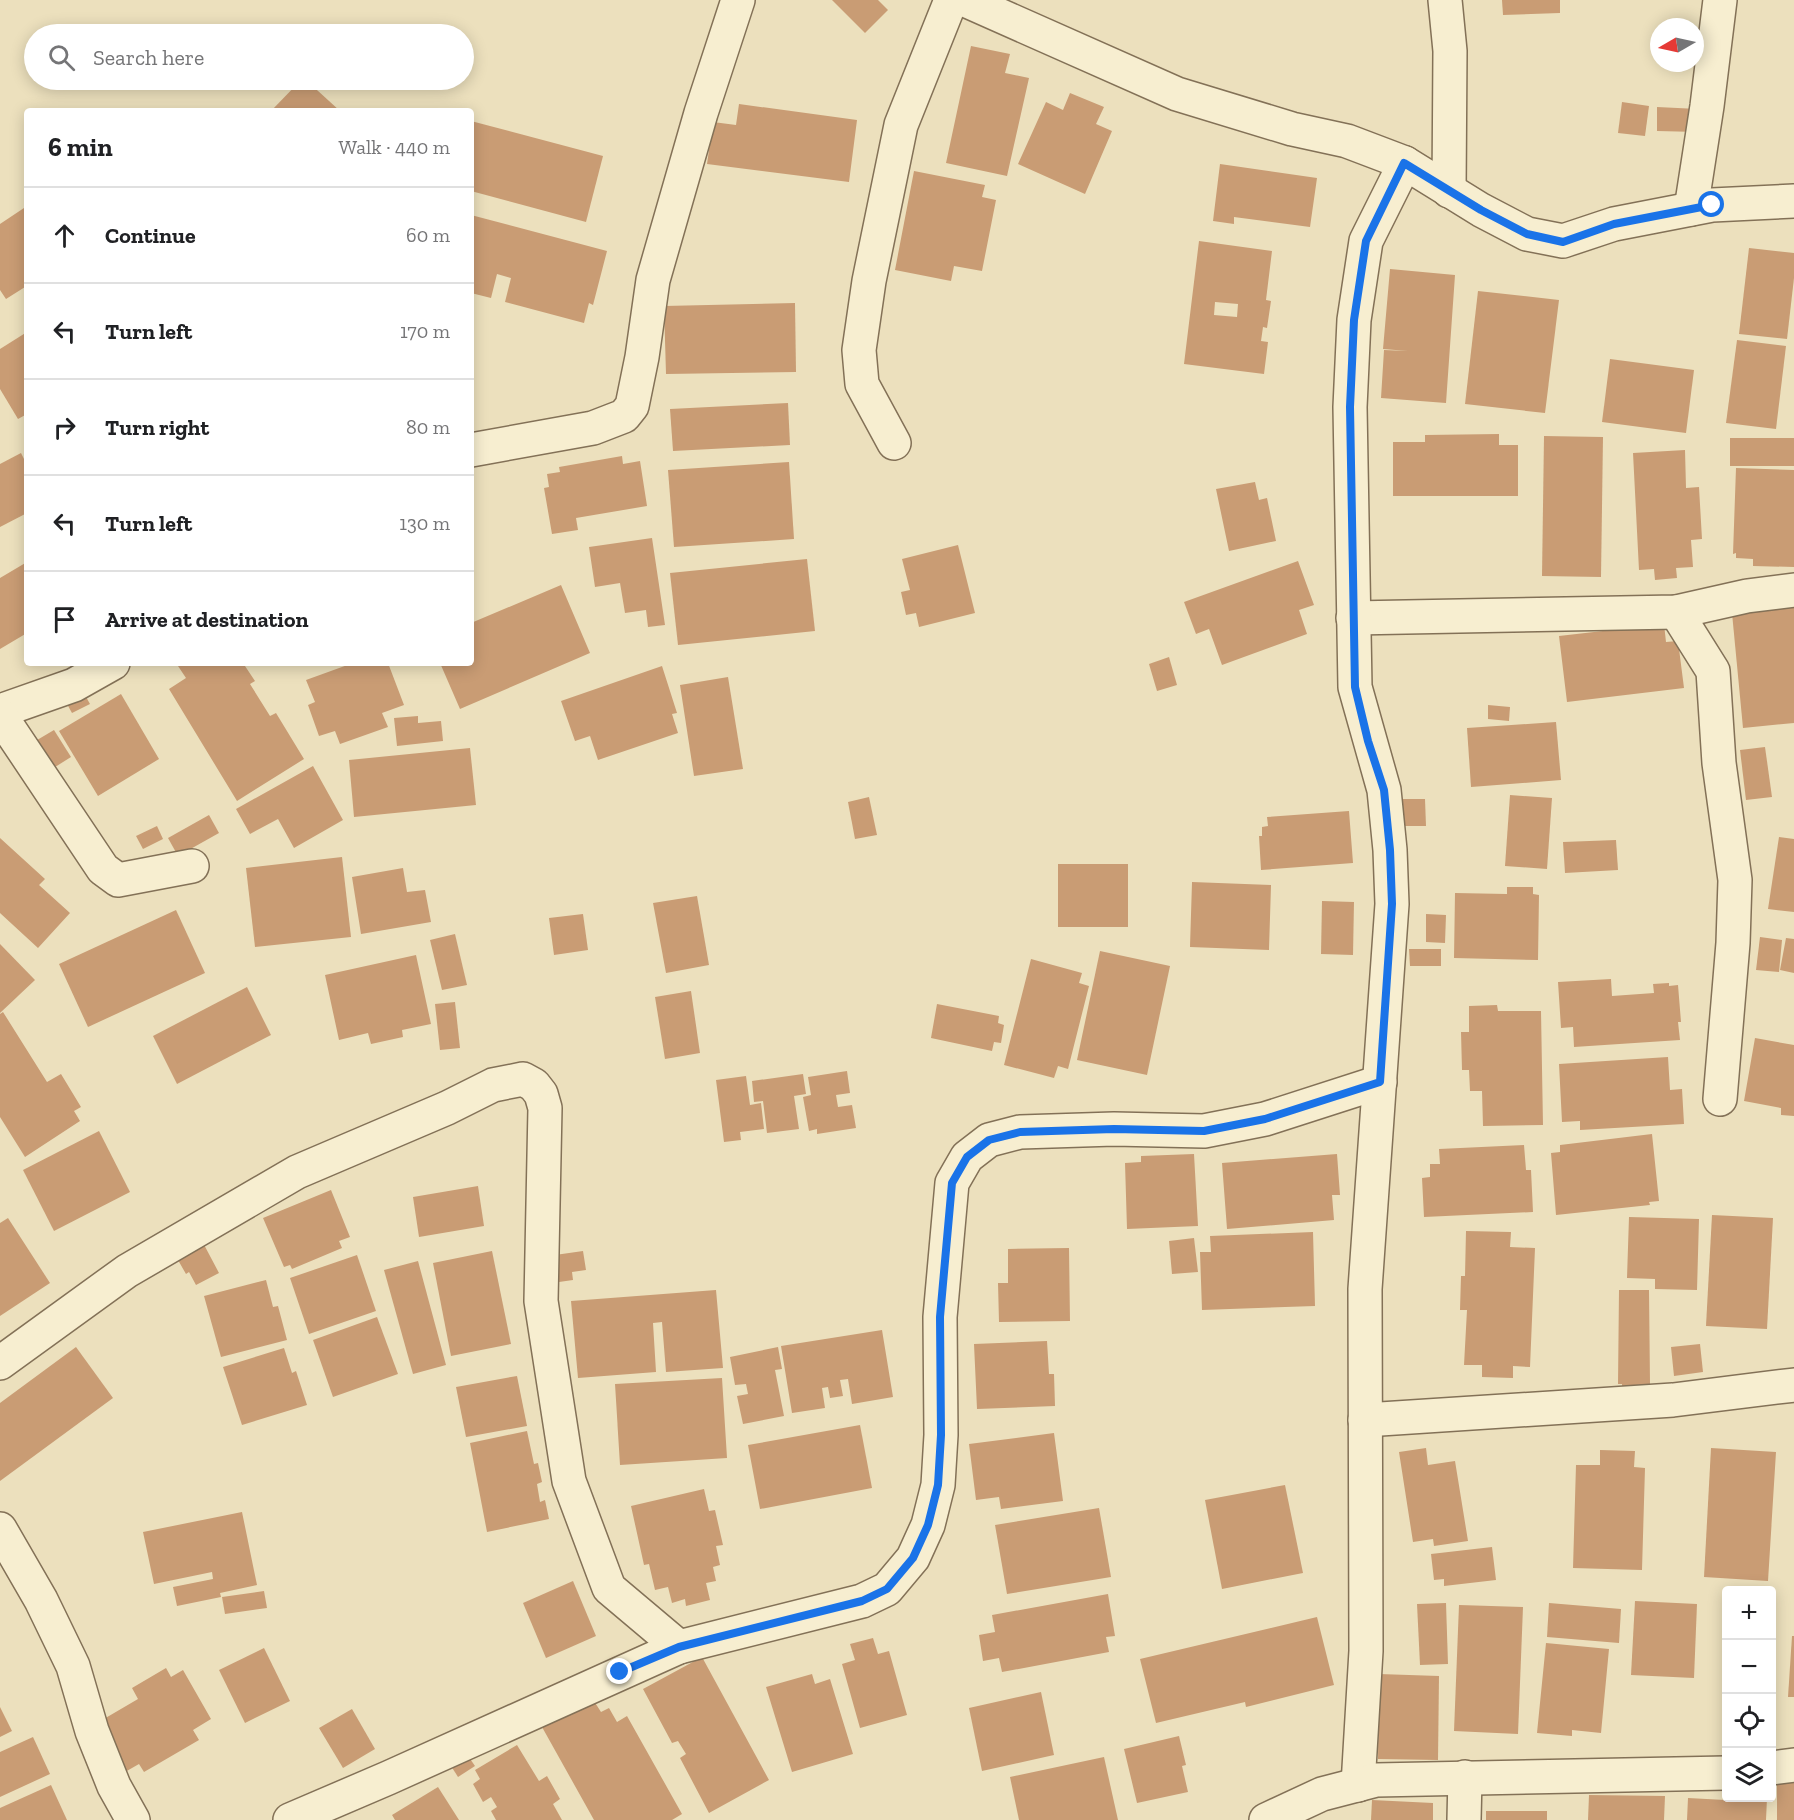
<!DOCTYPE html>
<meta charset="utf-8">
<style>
:root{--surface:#fff;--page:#f6f6f6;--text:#202124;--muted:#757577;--line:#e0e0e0}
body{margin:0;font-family:"Zilla Slab",serif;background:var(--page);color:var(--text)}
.controls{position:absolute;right:18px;bottom:18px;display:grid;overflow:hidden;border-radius:6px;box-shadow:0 3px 15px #0003}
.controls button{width:54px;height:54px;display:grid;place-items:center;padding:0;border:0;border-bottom:2px solid var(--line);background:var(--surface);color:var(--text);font:30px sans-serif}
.compass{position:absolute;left:1650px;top:18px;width:54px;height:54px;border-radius:50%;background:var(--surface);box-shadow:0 3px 15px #0003;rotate:261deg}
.stop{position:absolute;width:18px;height:18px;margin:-14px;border:4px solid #1a73e8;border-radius:50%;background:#fff}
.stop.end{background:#1a73e8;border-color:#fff;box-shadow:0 2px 6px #0008}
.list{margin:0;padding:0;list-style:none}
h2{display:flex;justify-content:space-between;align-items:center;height:78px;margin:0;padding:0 24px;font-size:26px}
h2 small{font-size:20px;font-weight:400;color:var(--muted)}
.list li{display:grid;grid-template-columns:39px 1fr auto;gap:18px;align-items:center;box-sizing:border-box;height:96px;padding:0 24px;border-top:2px solid var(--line)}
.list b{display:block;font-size:22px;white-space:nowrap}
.list em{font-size:20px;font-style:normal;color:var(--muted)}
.icon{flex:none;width:33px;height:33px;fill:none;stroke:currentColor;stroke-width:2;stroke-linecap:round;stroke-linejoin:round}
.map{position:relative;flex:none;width:1794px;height:1820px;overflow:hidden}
.search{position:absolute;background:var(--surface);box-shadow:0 3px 15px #0003;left:24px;top:24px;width:450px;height:66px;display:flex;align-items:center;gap:15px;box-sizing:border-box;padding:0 21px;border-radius:33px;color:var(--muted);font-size:22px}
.panel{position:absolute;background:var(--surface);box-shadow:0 3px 15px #0003;left:24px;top:108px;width:450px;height:558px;border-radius:6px}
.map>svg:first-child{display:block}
.building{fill:#c99c74;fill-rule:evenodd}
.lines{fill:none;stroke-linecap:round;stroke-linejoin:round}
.street-casing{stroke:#837157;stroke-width:36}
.street{stroke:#f7eed0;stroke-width:33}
.route{stroke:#1a73e8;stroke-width:8}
</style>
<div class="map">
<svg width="1794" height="1820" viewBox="0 0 1794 1820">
<rect width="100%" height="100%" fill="#ece0bd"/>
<g class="building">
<polygon points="832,0 878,0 888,10 865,33"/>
<polygon points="1502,0 1560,0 1560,13 1503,15"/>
<polygon points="971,46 1010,54 1005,73 1029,78 1007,176 946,163"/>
<polygon points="100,80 121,80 111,90"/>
<polygon points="301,80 306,80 340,111 271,111"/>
<polygon points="1070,93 1104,107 1096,124 1112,131 1085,194 1018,164 1046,102 1063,110"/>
<polygon points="1622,102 1649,106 1645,136 1618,133"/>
<polygon points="739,104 857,120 849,182 707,164 713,122 736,125"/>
<polygon points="1657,107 1698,109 1698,132 1657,131"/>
<polygon points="471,121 603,156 586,222 471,191"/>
<polygon points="1220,164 1317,178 1310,227 1234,217 1234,224 1213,221"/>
<polygon points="914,171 985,185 982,197 996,200 982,271 954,266 951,281 895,270"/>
<polygon points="27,206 27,289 25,287 6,299 0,290 0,224"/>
<polygon points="471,215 607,251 593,305 589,303 584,323 505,302 511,278 497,274 491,298 471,293"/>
<path d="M1199,241L1272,251L1266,300L1271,301L1267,328L1263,327L1261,341L1268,342L1264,374L1184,364ZM1215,302L1238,304L1237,317L1214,315Z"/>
<polygon points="1749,248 1794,253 1794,278 1787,339 1739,334"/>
<polygon points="1390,269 1455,275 1446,403 1381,398 1384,350 1408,351 1383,349"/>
<polygon points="1478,291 1559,300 1545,413 1465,404"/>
<polygon points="795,303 796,372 666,374 664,306"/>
<polygon points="27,332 27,414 18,419 0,389 0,349"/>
<polygon points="1737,340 1786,346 1776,429 1726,423"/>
<polygon points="1610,359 1694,370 1686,433 1602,422"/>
<polygon points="788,403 790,445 673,451 670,409"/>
<polygon points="1499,434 1499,445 1518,445 1518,496 1393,496 1393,442 1425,442 1425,435"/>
<polygon points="1544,436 1603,437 1601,577 1542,576"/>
<rect x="1730" y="438" width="64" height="28"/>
<polygon points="1685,450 1686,488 1699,487 1702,539 1691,540 1693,567 1676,568 1677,578 1655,580 1654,569 1639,570 1633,453"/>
<polygon points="21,453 27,465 27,513 0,527 0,464"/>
<polygon points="622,456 623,464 640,461 647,506 576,518 578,530 552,534 544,488 549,487 547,474 560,472 559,467"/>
<polygon points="789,462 794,539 674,547 668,470"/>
<polygon points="1736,468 1794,470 1794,567 1753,566 1753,559 1736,558 1736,553 1733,554"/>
<polygon points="1255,482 1259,500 1267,498 1276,541 1229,551 1216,489"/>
<polygon points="652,538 665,625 648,627 646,610 625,613 620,583 595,587 589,547"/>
<polygon points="958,545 975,613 919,627 916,613 906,615 901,592 910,590 902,559"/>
<polygon points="807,559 815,631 678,645 670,573"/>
<polygon points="1298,561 1314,605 1299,610 1307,634 1222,665 1209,629 1196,634 1184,602"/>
<polygon points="27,562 27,633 0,649 0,578"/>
<polygon points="561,585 590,653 460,709 440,663 471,663 471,623"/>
<polygon points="1794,607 1794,723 1743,728 1732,613"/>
<polygon points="1664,624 1666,642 1678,641 1684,688 1567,702 1559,636"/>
<polygon points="1169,657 1177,685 1157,691 1149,664"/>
<polygon points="182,663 243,663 255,681 250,684 270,716 276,713 304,759 237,801 169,689 186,678 178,666"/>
<polygon points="353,663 388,663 404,705 382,713 388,727 340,744 335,731 319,736 308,705 315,702 306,680"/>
<polygon points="662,666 677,713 672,714 678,733 598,760 590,736 575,741 561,701"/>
<polygon points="728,677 743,769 694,776 680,685"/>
<polygon points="121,694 159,759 98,796 59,731"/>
<polygon points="85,695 90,704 72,713 67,704"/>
<polygon points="1488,705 1510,707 1509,721 1488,719"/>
<polygon points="418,716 418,723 441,721 443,741 397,746 394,718"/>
<polygon points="1556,722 1561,780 1471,787 1467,728"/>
<polygon points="54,730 71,757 44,774 27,746"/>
<polygon points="1765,747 1772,797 1746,800 1740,750"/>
<polygon points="470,748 476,805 354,817 349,760"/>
<polygon points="313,766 343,820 294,848 278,819 250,834 236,809"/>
<polygon points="1510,795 1552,798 1547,869 1505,866"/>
<polygon points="869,797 877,835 855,839 848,802"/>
<polygon points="1396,799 1425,799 1426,826 1397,826"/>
<polygon points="1349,811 1353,863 1261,870 1259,836 1262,836 1262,827 1268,826 1267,817"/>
<polygon points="209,815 219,833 178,856 168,838"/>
<polygon points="157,826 163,839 143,849 136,836"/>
<polygon points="1779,837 1794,839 1794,912 1768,909"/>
<polygon points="0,838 45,879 39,885 70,913 38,948 0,913"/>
<polygon points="1616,840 1618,870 1565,873 1563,842"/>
<polygon points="342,857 351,937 255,947 246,868"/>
<rect x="1058" y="864" width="70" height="63"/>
<polygon points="403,868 407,892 425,890 431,922 361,934 352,877"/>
<polygon points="1192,882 1271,885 1269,950 1190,947"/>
<polygon points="1507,887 1533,887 1533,894 1539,895 1538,960 1454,958 1455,893 1507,894"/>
<polygon points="697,896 709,965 666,973 653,903"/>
<polygon points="1322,901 1354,902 1353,955 1321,954"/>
<polygon points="176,910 205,973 88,1027 59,964"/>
<polygon points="583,914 588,950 554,955 549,918"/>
<polygon points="1426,914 1446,915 1445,943 1426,942"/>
<polygon points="455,934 467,985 442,990 430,940"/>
<polygon points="1760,937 1782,940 1779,972 1756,970"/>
<polygon points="1786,938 1794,939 1794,973 1780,970"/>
<polygon points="0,944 35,980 0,1013"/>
<polygon points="1409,949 1441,949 1441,966 1410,966"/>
<polygon points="1100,951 1170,966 1147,1075 1077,1060"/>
<polygon points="416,955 431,1024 402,1030 403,1037 371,1044 368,1033 339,1040 325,975"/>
<polygon points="1031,959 1082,973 1079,983 1089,986 1068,1069 1058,1066 1054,1078 1004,1065"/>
<polygon points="1611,979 1612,996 1654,993 1653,984 1669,983 1669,986 1678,985 1681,1022 1678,1022 1680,1040 1574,1047 1573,1027 1561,1028 1558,982"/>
<polygon points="247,987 271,1035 177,1084 153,1036"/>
<polygon points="691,991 700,1053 665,1059 655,997"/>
<polygon points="455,1002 460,1048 440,1050 435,1004"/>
<polygon points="937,1004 999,1016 998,1023 1004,1025 1001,1043 994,1042 992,1051 931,1038"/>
<polygon points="1497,1005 1498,1011 1541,1011 1543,1125 1483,1126 1482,1091 1470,1091 1469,1070 1462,1070 1461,1032 1469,1032 1469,1006"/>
<polygon points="3,1012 47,1082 61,1074 81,1107 74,1111 80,1121 25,1157 0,1117 0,1014"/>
<polygon points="1755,1038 1794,1045 1794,1116 1781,1115 1781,1108 1744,1101"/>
<polygon points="1668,1057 1670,1090 1682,1089 1684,1124 1580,1130 1580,1121 1562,1122 1559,1064"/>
<polygon points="847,1071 850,1093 836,1095 838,1107 852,1105 856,1128 817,1134 817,1129 809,1131 803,1097 811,1095 808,1077"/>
<polygon points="803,1074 806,1094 794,1096 799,1129 767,1133 763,1101 754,1102 752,1081"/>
<polygon points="746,1076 750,1105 761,1103 764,1129 740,1132 741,1140 724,1142 716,1080"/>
<polygon points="99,1131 130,1192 54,1231 23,1170"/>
<polygon points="1652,1134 1659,1201 1649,1202 1650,1205 1556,1215 1551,1153 1560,1152 1560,1145"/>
<polygon points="1524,1145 1526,1170 1531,1170 1533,1212 1424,1217 1422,1178 1430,1177 1430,1164 1440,1164 1439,1149"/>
<polygon points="1194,1154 1198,1226 1127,1229 1125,1163 1141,1162 1141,1156"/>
<polygon points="1337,1154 1340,1195 1332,1195 1334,1220 1227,1229 1222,1163"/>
<polygon points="478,1186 484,1226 419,1237 413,1197"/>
<polygon points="331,1190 350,1237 339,1241 342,1248 292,1269 290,1265 284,1267 263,1218"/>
<polygon points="1712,1215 1773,1218 1767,1329 1706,1326"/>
<polygon points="1629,1217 1699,1219 1697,1290 1655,1289 1655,1279 1627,1278"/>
<polygon points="8,1218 50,1283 0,1316 0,1223"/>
<polygon points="1466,1231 1511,1232 1510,1247 1535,1248 1530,1367 1513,1366 1513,1378 1482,1377 1482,1365 1464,1365 1467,1310 1460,1310 1461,1276 1465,1276"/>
<polygon points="1313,1232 1315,1306 1202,1310 1200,1252 1211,1252 1210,1236"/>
<polygon points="1194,1238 1198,1272 1172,1274 1169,1241"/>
<polygon points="201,1239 219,1273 196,1285 189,1272 186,1274 178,1260 188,1255 185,1248"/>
<polygon points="1069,1248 1070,1321 999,1322 998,1283 1008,1283 1008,1249"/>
<polygon points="492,1251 511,1344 451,1356 433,1263"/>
<polygon points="583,1251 586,1270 572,1272 573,1280 559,1282 555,1255"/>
<polygon points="357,1255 376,1311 309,1334 290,1278"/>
<polygon points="418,1261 446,1365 413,1374 384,1270"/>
<polygon points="266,1280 273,1307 278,1306 287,1340 221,1357 204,1296"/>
<polygon points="716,1290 723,1368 666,1372 662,1322 653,1323 656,1372 578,1378 571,1301"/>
<polygon points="1619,1290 1649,1290 1650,1384 1647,1384 1647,1388 1622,1388 1622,1384 1618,1384"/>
<polygon points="377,1317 398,1374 333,1397 313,1340"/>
<polygon points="882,1330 893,1397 852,1404 848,1379 840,1380 843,1396 830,1398 828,1387 822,1388 825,1408 792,1413 781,1346"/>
<polygon points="1047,1341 1049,1374 1054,1374 1055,1406 977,1409 974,1344"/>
<polygon points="1700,1344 1703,1372 1674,1376 1671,1347"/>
<polygon points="76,1347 113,1398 0,1481 0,1403"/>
<polygon points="778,1347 782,1369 775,1370 784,1416 743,1424 737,1396 748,1394 746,1384 735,1385 730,1357"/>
<polygon points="284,1348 292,1373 296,1371 307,1405 242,1425 223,1367"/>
<polygon points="517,1376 527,1426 466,1437 456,1387"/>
<polygon points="722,1378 727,1458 620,1465 615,1384"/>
<polygon points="860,1425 872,1488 760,1509 748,1445"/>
<polygon points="527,1431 534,1464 538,1463 542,1482 537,1484 540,1502 545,1500 549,1519 487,1532 470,1443"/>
<polygon points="1054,1433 1063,1501 1001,1509 999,1497 976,1500 969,1444"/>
<polygon points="1426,1448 1428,1465 1455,1461 1468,1541 1434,1546 1433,1539 1413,1542 1399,1452"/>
<polygon points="1711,1448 1776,1452 1768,1581 1704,1577"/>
<polygon points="1600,1450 1635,1451 1634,1467 1645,1468 1642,1570 1573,1568 1576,1465 1600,1465"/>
<polygon points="1285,1485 1303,1573 1222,1589 1205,1500"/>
<polygon points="704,1489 709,1511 715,1510 723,1545 716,1546 720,1565 713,1567 716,1581 706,1583 710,1600 686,1606 685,1599 672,1603 668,1587 655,1590 649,1564 644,1565 631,1506"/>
<polygon points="1099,1508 1111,1577 1007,1594 995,1525"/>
<polygon points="242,1512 257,1585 220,1593 221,1597 177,1606 173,1587 213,1579 212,1572 154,1584 143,1532"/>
<polygon points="1492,1547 1496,1580 1444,1586 1444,1579 1434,1580 1431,1554"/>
<polygon points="573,1581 596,1636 546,1658 523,1603"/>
<polygon points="264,1591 267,1608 225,1614 222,1597"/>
<polygon points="1108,1594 1115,1636 1106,1637 1109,1652 1002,1672 999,1658 983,1661 979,1635 995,1632 992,1615"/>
<polygon points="1635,1601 1697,1604 1694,1678 1631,1675"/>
<polygon points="1446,1603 1448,1664 1420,1665 1417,1604"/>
<polygon points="1549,1603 1621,1609 1619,1643 1547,1637"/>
<polygon points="1459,1605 1523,1607 1518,1734 1454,1731"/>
<polygon points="1317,1617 1334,1685 1246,1707 1245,1702 1156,1723 1140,1659"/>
<polygon points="1792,1636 1794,1636 1794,1697 1788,1697"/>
<polygon points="873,1638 878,1654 889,1651 907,1715 860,1728 842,1664 855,1660 850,1644"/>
<polygon points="1546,1643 1609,1649 1601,1733 1572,1730 1572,1736 1537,1733"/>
<polygon points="264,1648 290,1701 245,1723 219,1670"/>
<polygon points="702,1657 769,1780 709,1813 680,1758 686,1754 678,1741 672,1743 643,1689"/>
<polygon points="166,1668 171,1677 183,1670 211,1719 193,1730 199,1740 144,1772 139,1764 125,1772 97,1723 138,1699 132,1688"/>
<polygon points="812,1674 815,1684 830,1679 853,1754 792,1772 766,1687"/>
<polygon points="1379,1674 1439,1676 1438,1760 1378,1759"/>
<polygon points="1041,1692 1054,1755 982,1771 969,1708"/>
<polygon points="592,1698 601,1712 609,1708 617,1722 627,1716 682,1814 672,1820 594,1820 542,1727"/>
<polygon points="0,1707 12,1731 0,1737"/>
<polygon points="352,1709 375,1749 343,1768 319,1728"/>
<polygon points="1179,1736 1186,1765 1182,1766 1188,1792 1137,1803 1124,1749"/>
<polygon points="33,1737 50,1774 0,1797 0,1752"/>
<polygon points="517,1745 539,1781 547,1776 560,1799 553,1804 562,1820 496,1820 491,1811 497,1807 491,1797 483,1802 473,1784 480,1779 475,1770"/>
<polygon points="462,1747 475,1766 458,1777 446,1758"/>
<polygon points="1104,1757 1118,1820 1019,1820 1010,1777"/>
<rect x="1777" y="1781" width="17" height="39"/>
<polygon points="51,1785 67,1820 0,1820 0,1808"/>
<polygon points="438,1787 459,1820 395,1820 392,1815"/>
<polygon points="1589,1795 1665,1796 1664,1820 1588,1820"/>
<polygon points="1688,1798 1725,1800 1726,1798 1767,1798 1766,1820 1687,1820"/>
<polygon points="1372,1800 1433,1803 1433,1820 1371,1820"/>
<rect x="1486" y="1811" width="61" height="9"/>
</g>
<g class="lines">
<defs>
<g id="street">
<polyline points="965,0 1177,94 1292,129 1347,141 1405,163 1481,210 1527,234 1563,241 1614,224 1712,205 1794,201"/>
<polyline points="1445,0 1450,51 1449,191"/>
<polyline points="1691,209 1707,106 1720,0"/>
<polyline points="894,443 862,384 859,350 869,281 901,125 951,0"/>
<polyline points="471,450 593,428 624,416 632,406 642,357 653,280 701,113 738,0"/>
<polyline points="1676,612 1713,671 1719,763 1735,880 1733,943 1720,1099"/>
<polyline points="1353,618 1676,612 1747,596 1794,590"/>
<polyline points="0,711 74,685 113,663"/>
<polyline points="0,715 103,869 118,880 192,866"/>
<polyline points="0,1363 127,1271 297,1172 447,1108 493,1085 523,1079 534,1085 541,1094 545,1108 541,1301 569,1481 609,1588 679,1647"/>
<polyline points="1365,1420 1673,1400 1794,1385"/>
<polyline points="0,1529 41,1600 73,1666 92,1731 114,1786 133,1820"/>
<polyline points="1772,1768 1794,1765"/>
<polyline points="1358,1785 1366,1651 1365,1289 1392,904 1390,850 1384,790 1355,687 1350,407 1354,320 1366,241 1405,163"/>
<polyline points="290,1820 388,1778 679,1647 862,1601 887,1589 913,1558 928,1525 938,1485 941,1435 940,1317 952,1183 967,1157 989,1140 1020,1132 1114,1129 1204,1131 1265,1119 1380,1082"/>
<polyline points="1266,1820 1322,1794 1376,1780 1726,1773"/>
<polyline points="1464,1820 1465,1777"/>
</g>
</defs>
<use href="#street" class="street-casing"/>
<use href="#street" class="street"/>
</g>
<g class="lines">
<polyline class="route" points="620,1672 679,1647 862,1601 887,1589 913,1558 928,1525 938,1485 941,1435 940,1317 952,1183 967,1157 989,1140 1020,1132 1114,1129 1204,1131 1265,1119 1380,1082 1392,904 1390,850 1384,790 1368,741 1355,687 1350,407 1354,320 1366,241 1404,163 1481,210 1527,234 1563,242 1614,224 1712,205"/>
</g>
</svg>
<div class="controls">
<button>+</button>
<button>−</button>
<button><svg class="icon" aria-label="locate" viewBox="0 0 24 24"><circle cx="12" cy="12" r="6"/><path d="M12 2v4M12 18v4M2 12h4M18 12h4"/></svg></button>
<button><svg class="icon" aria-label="layers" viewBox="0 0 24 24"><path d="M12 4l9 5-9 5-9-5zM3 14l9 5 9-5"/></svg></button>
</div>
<svg class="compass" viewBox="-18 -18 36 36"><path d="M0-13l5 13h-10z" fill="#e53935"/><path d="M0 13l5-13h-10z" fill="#757577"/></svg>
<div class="stop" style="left:1712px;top:205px"></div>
<div class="stop end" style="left:620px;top:1672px"></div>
<div class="search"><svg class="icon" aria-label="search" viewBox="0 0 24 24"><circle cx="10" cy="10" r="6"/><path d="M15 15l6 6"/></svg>Search here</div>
<section class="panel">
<h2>6 min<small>Walk · 440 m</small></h2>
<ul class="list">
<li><svg class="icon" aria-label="ahead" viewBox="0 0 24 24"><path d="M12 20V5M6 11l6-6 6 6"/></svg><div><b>Continue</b></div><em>60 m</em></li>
<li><svg class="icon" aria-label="left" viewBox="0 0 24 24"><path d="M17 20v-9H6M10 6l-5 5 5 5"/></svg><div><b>Turn left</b></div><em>170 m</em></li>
<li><svg class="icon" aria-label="right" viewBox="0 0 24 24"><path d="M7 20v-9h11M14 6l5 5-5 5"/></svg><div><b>Turn right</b></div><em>80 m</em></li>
<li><svg class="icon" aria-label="left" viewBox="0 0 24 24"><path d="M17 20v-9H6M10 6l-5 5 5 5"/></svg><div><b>Turn left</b></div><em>130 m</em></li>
<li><svg class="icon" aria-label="arrive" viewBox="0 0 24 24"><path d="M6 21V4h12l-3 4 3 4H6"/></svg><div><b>Arrive at destination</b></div></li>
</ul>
</section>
</div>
